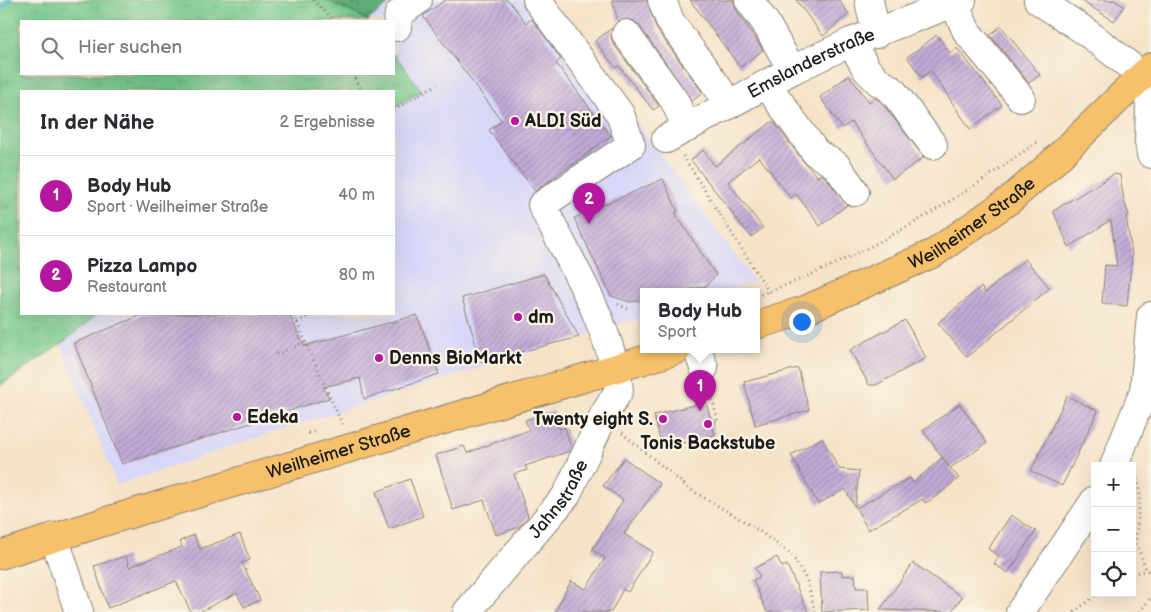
<!DOCTYPE html>
<html lang="de">
<meta charset="utf-8">
<style>
:root{--surface:#fff;--page:#f7f7f7;--text:#2b2b33;--muted:#7c7c81;--line:#e1e1e2;--accent:#b5179e}
body{margin:0;font-family:"Balsamiq Sans",sans-serif;background:var(--page);color:var(--text)}
.controls{position:absolute;right:15px;bottom:15px;display:grid;overflow:hidden;border-radius:0px;box-shadow:0 5px 20px #0002}
.controls button{width:45px;height:45px;display:grid;place-items:center;padding:0;border:0;border-bottom:1px solid var(--line);background:var(--surface);color:var(--text);font:25px sans-serif}
.you{position:absolute;left:801px;top:321px;width:18px;height:18px;margin:-12px;border:4px solid #fff;border-radius:50%;background:#1a73e8;box-shadow:0 0 0 8px #1a73e833}
.badge{display:grid;place-items:center;width:32px;height:32px;border-radius:50%;background:var(--accent);color:#fff;font-size:16px;font-weight:700}
.pin{position:absolute;translate:-50% -41px;filter:drop-shadow(0 1px 2px #0008)}
.pin::after{content:'';position:absolute;top:26px;width:18px;height:15px;background:inherit;clip-path:polygon(0 0,100% 0,50% 100%)}
.popup{position:absolute;left:640px;top:288px;width:120px;height:65px;box-sizing:border-box;display:grid;place-content:center;border-radius:0px;background:var(--surface);filter:drop-shadow(0 1px 4px #0005);font-size:16px;white-space:nowrap;color:var(--muted)}
.popup b{font-size:19px;color:var(--text)}
.popup::after{content:'';position:absolute;left:50%;top:100%;margin-left:-10px;border:10px solid transparent;border-top-color:var(--surface)}
.list{margin:0;padding:0;list-style:none}
h2{display:flex;justify-content:space-between;align-items:center;height:65px;margin:0;padding:0 20px;font-size:21px}
h2 small{font-size:16px;font-weight:400;color:var(--muted)}
.list li{display:grid;grid-template-columns:32px 1fr auto;gap:15px;align-items:center;box-sizing:border-box;height:80px;padding:0 20px;border-top:1px solid var(--line)}
.list b{display:block;font-size:19px;white-space:nowrap}
.list p{margin:0;font-size:16px;white-space:nowrap;color:var(--muted)}
.list em{font-size:16px;font-style:normal;color:var(--muted)}
.icon{flex:none;width:28px;height:28px;fill:none;stroke:currentColor;stroke-width:2;stroke-linecap:round;stroke-linejoin:round}
.map{position:relative;flex:none;width:1151px;height:612px;overflow:hidden}
.search{position:absolute;background:var(--surface);box-shadow:0 5px 20px #0002;left:20px;top:20px;width:375px;height:55px;display:flex;align-items:center;gap:12px;box-sizing:border-box;padding:0 18px;border-radius:0px;color:var(--muted);font-size:19px}
.panel{position:absolute;background:var(--surface);box-shadow:0 5px 20px #0002;left:20px;top:90px;width:375px;height:225px;border-radius:0px}
.map>svg:first-child{display:block}
.built{fill:#d8d7f8}
.grass{fill:url(#grass-tufts);stroke:#487254}
.forest{fill:url(#forest-crowns);stroke:#3e644a}
.lines{fill:none;stroke-linecap:round;stroke-linejoin:round}
.stream{stroke:#4eb9cb;stroke-width:6}
.building{fill:url(#building-hatch)}
.minor-casing{stroke:#888072;stroke-width:30}
.major-casing{stroke:#888072;stroke-width:30}
.path{stroke:#888072;stroke-width:3;stroke-dasharray:1 4;stroke-linecap:butt}
.minor{stroke:#fff;stroke-width:28}
.major{stroke:#f7c06b;stroke-width:28}
.poi-dot{fill:#b5179e;stroke:#fcf5e5;stroke-width:2}
.labels{text-anchor:middle;dominant-baseline:central;stroke-width:4.5;stroke-linejoin:round;paint-order:stroke}
.street-label{font-size:18px;fill:#1c1c1c;stroke:#fcf5e5}
.poi-label{font-size:18px;font-weight:bold;fill:#1c1c1c;stroke:#fcf5e5;text-anchor:start}
</style>
<div class="map">
<svg width="1151" height="612" viewBox="0 0 1151 612">
<defs>
<pattern id="grass-tufts" width="24" height="20" patternUnits="userSpaceOnUse" patternTransform="scale(1.25)"><rect width="24" height="20" fill="#74c98c"/><path d="M3 7l-1-3M5 7V3M7 7l1-3M15 17l-1-3M17 17v-4M19 17l1-3" fill="none" stroke="#64ac78"/></pattern>
<pattern id="forest-crowns" width="20" height="18" patternUnits="userSpaceOnUse" patternTransform="scale(1.25)"><rect width="20" height="18" fill="#5fad78"/><path d="M2 6a3 3 0 1 1 6 0M12 15a3 3 0 1 1 6 0" fill="none" stroke="#4e8c62"/></pattern>
<pattern id="building-hatch" width="6" height="6" patternUnits="userSpaceOnUse" patternTransform="scale(1.25)"><rect width="6" height="6" fill="#c2abd8"/><path d="M-1 1l2-2M0 6l6-6M5 7l2-2" fill="none" stroke="#9d8aae"/></pattern>
</defs>
<rect width="100%" height="100%" fill="#fcf5e5"/>
<filter id="ink" filterUnits="userSpaceOnUse"><feTurbulence type="fractalNoise" baseFrequency=".02" numOctaves="2"/><feDisplacementMap in="SourceGraphic" scale="10" xChannelSelector="R" yChannelSelector="G"/><feConvolveMatrix kernelMatrix="1 2 1 2 8 2 1 2 1" color-interpolation-filters="sRGB"/></filter>
<filter id="wash" filterUnits="userSpaceOnUse"><feTurbulence type="fractalNoise" baseFrequency=".0096" numOctaves="4" result="noise"/><feDisplacementMap in="SourceGraphic" scale="20" xChannelSelector="R" yChannelSelector="G"/><feGaussianBlur stdDeviation="1.12" result="paint"/><feColorMatrix in="noise" values="0 0 0 0 0 0 0 0 0 0 0 0 0 0 0 0 0 1.4 0 .05"/><feComposite in="paint" operator="in"/></filter>
<g filter="url(#wash)">
<rect width="100%" height="100%" fill="#f5e3c8"/>
<polygon class="built" points="394,0 546,0 755,282 723,292 644,292 644,317 276,431 117,485 61,344 98,314 394,314 394,107 422,91 394,54 394,21 368,20"/>
<polygon class="grass" points="10,0 327,0 369,21 21,21 21,74 394,74 394,54 422,91 394,107 394,91 21,91 21,314 98,314 61,344 0,386 0,9"/>
<polygon class="forest" points="327,0 394,0 368,20"/>
<g class="lines">
<polyline class="stream" points="0,8 9,0"/>
</g>
<g id="blocks">
<g class="building">
<polygon points="445,0 508,0 526,23 532,19 561,59 556,63 611,136 535,191 489,130 502,121 423,16"/>
<polygon points="612,0 647,0 657,30 703,93 692,101 639,25 632,20 618,21"/>
<polygon points="690,0 734,0 736,9 763,50 740,67"/>
<polygon points="796,0 839,0 849,14 823,36"/>
<polygon points="1080,0 1114,0 1124,6 1114,21"/>
<polygon points="1001,26 1040,75 1029,83 990,35"/>
<polygon points="612,28 611,36 613,43 659,106 653,110 619,66 616,68 595,41"/>
<polygon points="937,35 950,53 957,48 1002,105 970,129 931,71 922,77 907,57"/>
<polygon points="849,75 869,102 875,98 881,102 924,157 893,179 851,122 842,128 820,97"/>
<polygon points="773,121 804,162 818,177 821,174 825,177 847,205 820,226 796,194 791,198 759,157 728,182 763,228 751,237 691,160 703,150 715,166"/>
<polygon points="1114,174 1120,175 1124,201 1129,215 1126,216 1132,254 1127,306 1102,303 1105,265 1117,266 1111,220 1069,247 1053,211"/>
<polygon points="663,179 678,212 675,213 716,275 706,286 677,292 644,292 644,300 630,302 611,296 574,218"/>
<polygon points="1025,259 1050,288 967,357 938,323 981,287 985,293"/>
<polygon points="544,274 579,337 481,362 462,298"/>
<polygon points="144,314 289,314 304,346 417,315 439,374 364,399 360,378 323,387 329,398 122,464 74,343"/>
<polygon points="905,320 926,358 876,385 869,385 850,350"/>
<polygon points="798,368 809,410 755,425 744,382"/>
<polygon points="1067,396 1098,411 1062,486 1031,471"/>
<polygon points="706,402 715,435 662,448 654,415"/>
<polygon points="960,404 987,443 950,468 959,478 937,496 925,503 923,499 868,530 856,508 910,478 913,483 942,458 949,467 923,430"/>
<polygon points="553,411 559,429 565,427 571,448 570,451 525,466 527,470 514,474 528,516 519,527 496,535 484,500 453,510 436,455 464,446 467,453 529,430 525,420"/>
<polygon points="822,438 839,469 859,471 855,507 845,489 818,504 791,455"/>
<polygon points="624,458 660,484 624,534 653,552 628,592 623,589 611,612 555,612 571,581 586,589 605,558 592,550 623,500 603,486"/>
<polygon points="410,479 423,516 389,529 376,492"/>
<polygon points="1011,515 1036,531 1008,573 994,564 999,556 988,549"/>
<polygon points="240,534 250,560 242,563 260,600 244,607 237,593 199,612 191,612 176,581 108,608 94,566 126,556 129,567 182,547 180,541 194,535 200,549"/>
<polygon points="777,557 782,567 787,565 808,612 767,612 753,580 760,577 755,568"/>
<polygon points="913,563 962,597 951,612 880,610"/>
<polygon points="842,571 842,576 855,575 856,588 868,588 869,610 822,612 820,572"/>
</g>
</g>
</g>
<g filter="url(#ink)">
<use href="#blocks" fill-opacity="0" stroke="#888072" stroke-width="1"/>
<g class="lines">
<defs>
<g id="minor">
<polyline points="662,0 670,21 729,103"/>
<polyline points="749,0 765,22 792,70"/>
<polyline points="869,0 876,34"/>
<polyline points="1038,0 1085,31 1143,76 1150,103 1149,141 1151,154"/>
<polyline points="954,3 967,32 1021,98"/>
<polyline points="397,27 399,14 418,0"/>
<polyline points="626,34 674,100 687,128"/>
<polyline points="851,42 867,70 879,82 892,90 933,145"/>
<polyline points="767,85 816,153 836,165 855,192"/>
<path id="s1" d="M666,139L792,70L851,42L962,0"/>
<polyline points="698,350 704,368"/>
<polyline points="1114,466 1144,391 1151,316"/>
<polyline points="54,537 79,612"/>
<path id="s2" d="M467,612L566,496L604,415L619,390C610,324 571,264 542,205L631,145L620,114L537,0"/>
<polyline points="1020,612 1095,500"/>
</g>
<g id="major">
<path id="s3" d="M756,325L805,310L934,253L1011,199L1050,165L1151,67"/>
<path id="s4" d="M0,555L110,520L677,350"/>
</g>
</defs>
<use href="#minor" class="minor-casing"/>
<use href="#major" class="major-casing"/>
<g class="path">
<polyline points="313,0 335,21"/>
<polyline points="352,74 362,91"/>
<polyline points="394,110 437,84"/>
<polyline points="683,156 769,292"/>
<path d="M756,296C857,261 951,205 1037,142"/>
<polyline points="618,304 631,311"/>
<polyline points="293,314 343,426"/>
<polyline points="297,322 315,314"/>
<polyline points="276,354 306,342"/>
<polyline points="710,390 718,422 712,423"/>
<polyline points="308,433 317,431"/>
<polyline points="622,433 691,490 754,527 792,555 807,581 815,612"/>
<polyline points="1136,474 1140,493 1136,542 1146,569"/>
<polyline points="1132,573 1151,570"/>
<polyline points="1074,612 1099,593"/>
<polyline points="1140,612 1151,597"/>
</g>
<use href="#minor" class="minor"/>
<use href="#major" class="major"/>
</g>
</g>
<g class="poi-dot">
<circle cx="515" cy="121" r="5"/>
<circle cx="518" cy="317" r="5"/>
<circle cx="379" cy="358" r="5"/>
<circle cx="237" cy="417" r="5"/>
<circle cx="663" cy="419" r="5"/>
<circle cx="708" cy="424" r="5"/>
</g>
<g class="labels">
<g class="street-label">
<text stroke="none"><textPath href="#s1" startOffset="164">Emslanderstraße</textPath></text>
<text stroke="none"><textPath href="#s3" startOffset="240">Weilheimer Straße</textPath></text>
<text stroke="none"><textPath href="#s4" startOffset="354">Weilheimer Straße</textPath></text>
<text stroke="none"><textPath href="#s2" startOffset="146">Jahnstraße</textPath></text>
</g>
<g class="poi-label">
<text x="525" y="121">ALDI Süd</text>
<text x="528" y="317">dm</text>
<text x="389" y="358">Denns BioMarkt</text>
<text x="247" y="417">Edeka</text>
<text x="653" y="419" text-anchor="end">Twenty eight S.</text>
<text x="708" y="443" text-anchor="middle">Tonis Backstube</text>
</g>
</g>
</svg>
<div class="controls">
<button>+</button>
<button>−</button>
<button><svg class="icon" aria-label="locate" viewBox="0 0 24 24"><circle cx="12" cy="12" r="6"/><path d="M12 2v4M12 18v4M2 12h4M18 12h4"/></svg></button>
</div>
<div class="you"></div>
<div class="pin badge" style="left:700px;top:411px">1</div>
<div class="popup"><b>Body Hub</b>Sport</div>
<div class="pin badge" style="left:589px;top:224px">2</div>
<div class="search"><svg class="icon" aria-label="search" viewBox="0 0 24 24"><circle cx="10" cy="10" r="6"/><path d="M15 15l6 6"/></svg>Hier suchen</div>
<section class="panel">
<h2>In der Nähe<small>2 Ergebnisse</small></h2>
<ul class="list">
<li><span class="badge">1</span><div><b>Body Hub</b><p>Sport · Weilheimer Straße</p></div><em>40 m</em></li>
<li><span class="badge">2</span><div><b>Pizza Lampo</b><p>Restaurant</p></div><em>80 m</em></li>
</ul>
</section>
</div>
